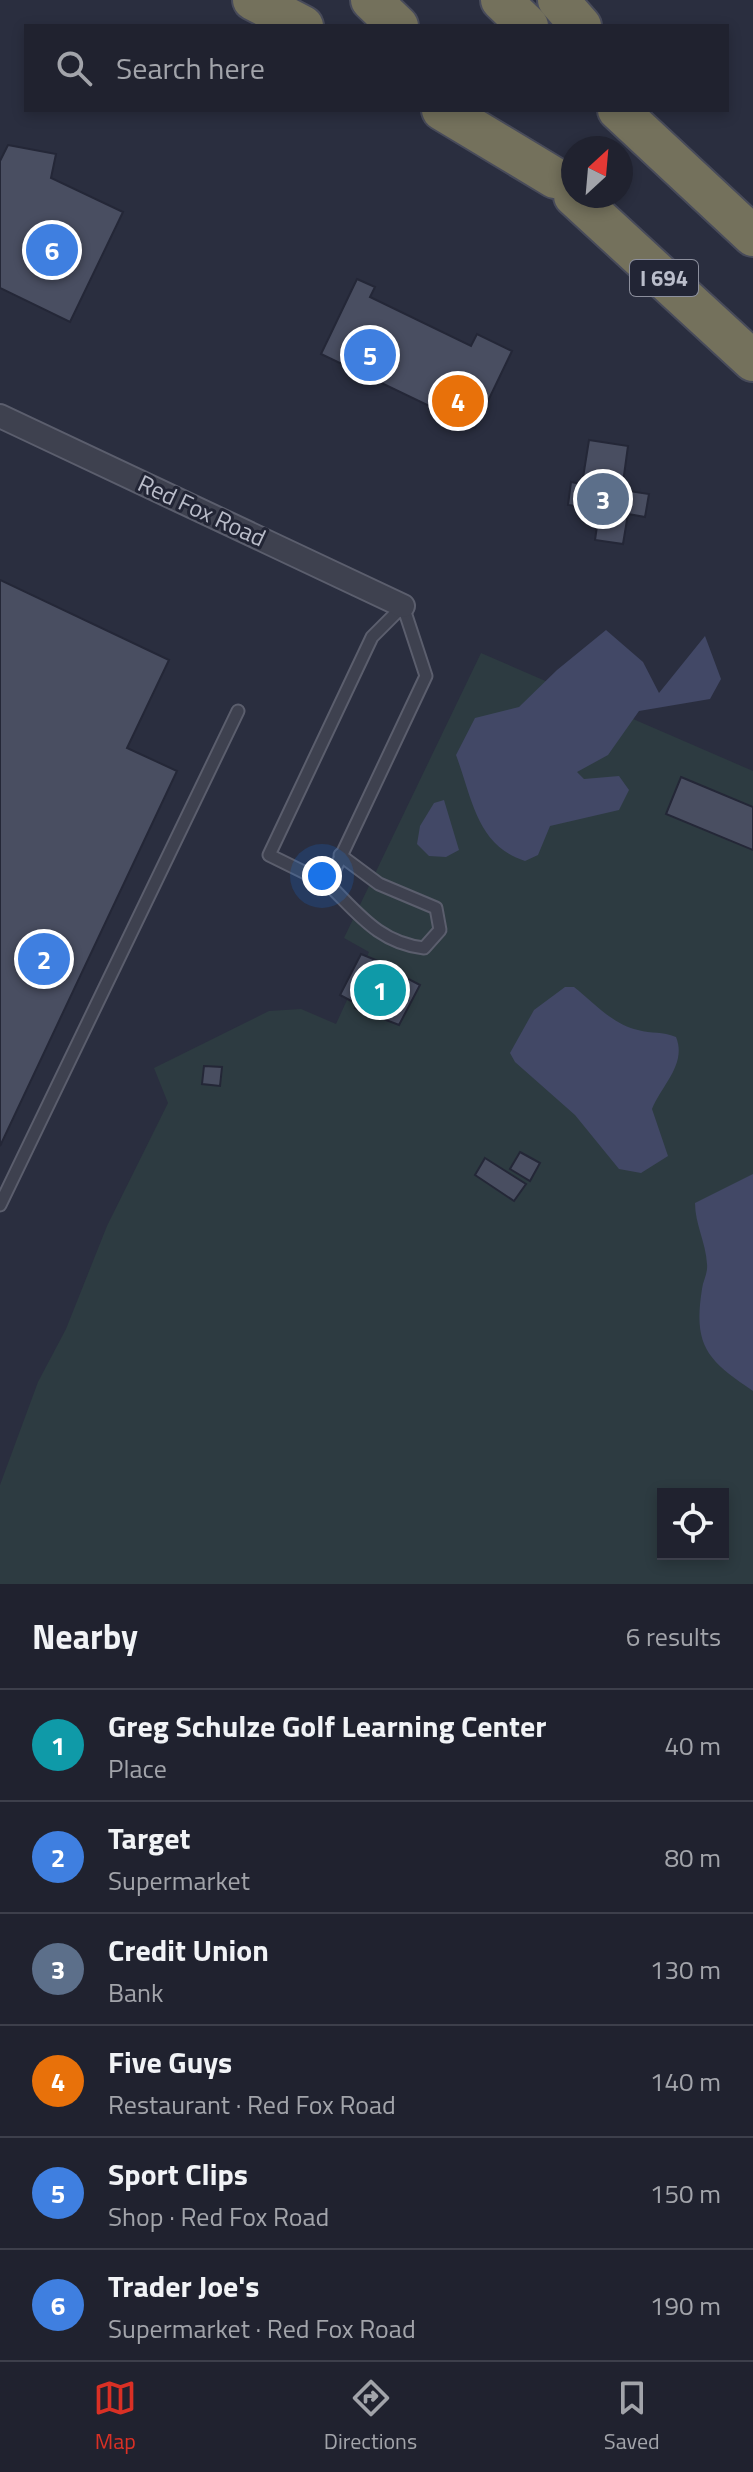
<!DOCTYPE html>
<meta charset="utf-8">
<style>
:root{--surface:#20222f;--page:#282a37;--text:#f1f3f6;--muted:#a2a4aa;--line:#3d3f4b;--accent:#d93025}
body{margin:0;font-family:"Titillium Web",sans-serif;background:var(--page);color:var(--text)}
.controls{position:absolute;right:24px;bottom:24px;display:grid;overflow:hidden;border-radius:0px;box-shadow:0 4px 12px #0003}
.controls button{width:72px;height:72px;display:grid;place-items:center;padding:0;border:0;border-bottom:2px solid var(--line);background:var(--surface);color:var(--text);font:40px sans-serif}
.compass{position:absolute;left:561px;top:136px;width:72px;height:72px;border-radius:50%;background:var(--surface);box-shadow:0 4px 12px #0003;rotate:26deg}
.you{position:absolute;left:322px;top:876px;width:28px;height:28px;margin:-20px;border:6px solid #fff;border-radius:50%;background:#1a73e8;box-shadow:0 0 0 12px #1a73e833}
.badge{display:grid;place-items:center;width:52px;height:52px;border-radius:50%;background:var(--accent);color:#fff;font-size:26px;font-weight:700}
.pin{position:absolute;translate:-50% -50%;border:4px solid #fff;box-shadow:0 2px 8px #0006}
.list{margin:0;padding:0;list-style:none}
h2{display:flex;justify-content:space-between;align-items:center;height:104px;margin:0;padding:0 32px;font-size:34px}
h2 small{font-size:26px;font-weight:400;color:var(--muted)}
.list li{display:grid;grid-template-columns:52px 1fr auto;gap:24px;align-items:center;box-sizing:border-box;height:112px;padding:0 32px;border-top:2px solid var(--line)}
.list b{display:block;font-size:30px;white-space:nowrap}
.list p{margin:0;font-size:26px;white-space:nowrap;color:var(--muted)}
.list em{font-size:26px;font-style:normal;color:var(--muted)}
.icon{flex:none;width:44px;height:44px;fill:none;stroke:currentColor;stroke-width:2;stroke-linecap:round;stroke-linejoin:round}
.map{position:relative;flex:none;width:753px;height:1584px;overflow:hidden}
.search{position:absolute;background:var(--surface);box-shadow:0 4px 12px #0003;left:24px;right:24px;top:24px;height:88px;display:flex;align-items:center;gap:20px;box-sizing:border-box;padding:0 28px;border-radius:0px;color:var(--muted);font-size:30px}
.sheet{height:776px;background:var(--surface)}
nav{display:flex;justify-content:space-around;align-items:center;box-sizing:border-box;height:112px;border-top:2px solid var(--line);background:var(--surface);font-size:22px;color:var(--muted)}
nav a{display:grid;justify-items:center;gap:4px}
nav .on{color:var(--accent)}
.map>svg:first-child{display:block}
.green{fill:#2d3b41;fill-rule:evenodd}
.water{fill:#424866}
.building{fill:#494e61;stroke:#242737;stroke-width:2}
.lines{fill:none;stroke-linecap:round;stroke-linejoin:round}
.lane-casing{stroke:#5b5e6d;stroke-width:15}
.street-casing{stroke:#5b5e6d;stroke-width:26}
.highway-casing{stroke:#484b5a;stroke-width:44}
.lane{stroke:#3e414f;stroke-width:11}
.street{stroke:#3e414f;stroke-width:22}
.highway{stroke:#74715c;stroke-width:40}
.labels{text-anchor:middle;dominant-baseline:central;stroke-width:6;stroke-linejoin:round;paint-order:stroke}
.shield{fill:#222535;stroke:#8c8f9d;stroke-width:2}
.shield-label{font-size:22px;font-weight:bold;fill:#babdca}
.street-label{font-size:24px;fill:#babdca;stroke:#222535}
</style>
<div class="map">
<svg width="753" height="1584" viewBox="0 0 753 1584">
<rect width="100%" height="100%" fill="#2a2e3f"/>
<path class="green" d="M481,653L753,771V1584H0V1485L38,1382L66,1329L107,1226L168,1103L154,1068L269,1011L301,1009L336,1024L369,952L344,938ZM663,1494H723V1554H663Z"/>
<g class="water">
<path d="M606,630L643,662L659,693L705,636L721,679L710,699L639,711L608,755L577,772L584,779L619,776L629,790L619,810L550,826L538,855L525,861C477,846 472,798 456,755L475,718L519,707L557,670Z"/>
<polygon points="444,800 459,850 446,857 429,856 417,844 420,826 434,803"/>
<path d="M565,987H574C594,1003 612,1024 638,1030C652,1034 662,1031 676,1037C687,1064 662,1085 652,1109L668,1156L641,1173L619,1169L575,1115L515,1062L510,1053L534,1010Z"/>
<path d="M753,1174V1391C707,1360 693,1346 702,1289C703,1280 708,1274 707,1264C706,1243 695,1224 695,1203Z"/>
</g>
<g class="building">
<polygon points="8,145 56,154 51,178 123,212 70,322 0,288 0,161"/>
<polygon points="357,279 375,287 370,297 471,346 477,334 512,351 475,428 321,354"/>
<polygon points="589,440 628,446 622,490 649,494 645,517 628,514 623,544 595,540 597,526 590,525 593,508 568,505 571,482 582,484"/>
<polygon points="0,580 169,660 127,748 177,771 0,1146"/>
<polygon points="681,777 753,807 753,850 666,814"/>
<polygon points="361,954 395,968 393,971 420,985 399,1025 355,1008 357,1004 340,995"/>
<polygon points="204,1066 222,1067 220,1086 202,1084"/>
<polygon points="520,1152 540,1163 530,1181 510,1169"/>
<polygon points="485,1158 526,1184 514,1201 475,1175"/>
</g>
<g class="lines">
<defs>
<g id="lane">
<polygon points="403,606 426,676 328,884 269,855 372,637"/>
<path d="M328,884C358,913 379,943 424,948L440,930L436,908L379,884L340,855"/>
<polyline points="0,1205 238,711"/>
</g>
<polyline id="street" points="0,416 403,606"/>
<g id="highway">
<polyline points="253,0 303,26"/>
<polyline points="371,0 398,26"/>
<polyline points="501,0 528,26"/>
<polyline points="558,0 581,26"/>
<polyline points="442,110 555,178"/>
<polyline points="618,110 753,236"/>
<polyline points="574,196 753,361"/>
</g>
</defs>
<use href="#lane" class="lane-casing"/>
<use href="#street" class="street-casing"/>
<use href="#highway" class="highway-casing"/>
<use href="#lane" class="lane"/>
<use href="#street" class="street"/>
<use href="#highway" class="highway"/>
</g>
<g class="labels">
<rect class="shield" x="630" y="260" width="68" height="36" rx="6"/>
<g class="shield-label">
<text x="664" y="278">I 694</text>
</g>
<g class="street-label">
<text transform="translate(202 510) rotate(25)">Red Fox Road</text>
</g>
</g>
</svg>
<div class="controls">
<button><svg class="icon" aria-label="locate" viewBox="0 0 24 24"><circle cx="12" cy="12" r="6"/><path d="M12 2v4M12 18v4M2 12h4M18 12h4"/></svg></button>
</div>
<svg class="compass" viewBox="-18 -18 36 36"><path d="M0-13l5 13h-10z" fill="#e53935"/><path d="M0 13l5-13h-10z" fill="#a2a4aa"/></svg>
<div class="you"></div>
<div class="pin badge" style="left:380px;top:990px;background:#0f9aa8">1</div>
<div class="pin badge" style="left:44px;top:959px;background:#3f7fe0">2</div>
<div class="pin badge" style="left:603px;top:499px;background:#5c6f8a">3</div>
<div class="pin badge" style="left:458px;top:401px;background:#e8710a">4</div>
<div class="pin badge" style="left:370px;top:355px;background:#3f7fe0">5</div>
<div class="pin badge" style="left:52px;top:250px;background:#3f7fe0">6</div>
<div class="search"><svg class="icon" aria-label="search" viewBox="0 0 24 24"><circle cx="10" cy="10" r="6"/><path d="M15 15l6 6"/></svg>Search here</div>
</div>
<section class="sheet">
<h2>Nearby<small>6 results</small></h2>
<ul class="list">
<li><span class="badge" style="background:#0f9aa8">1</span><div><b>Greg Schulze Golf Learning Center</b><p>Place</p></div><em>40 m</em></li>
<li><span class="badge" style="background:#3f7fe0">2</span><div><b>Target</b><p>Supermarket</p></div><em>80 m</em></li>
<li><span class="badge" style="background:#5c6f8a">3</span><div><b>Credit Union</b><p>Bank</p></div><em>130 m</em></li>
<li><span class="badge" style="background:#e8710a">4</span><div><b>Five Guys</b><p>Restaurant · Red Fox Road</p></div><em>140 m</em></li>
<li><span class="badge" style="background:#3f7fe0">5</span><div><b>Sport Clips</b><p>Shop · Red Fox Road</p></div><em>150 m</em></li>
<li><span class="badge" style="background:#3f7fe0">6</span><div><b>Trader Joe's</b><p>Supermarket · Red Fox Road</p></div><em>190 m</em></li>
</ul>
</section>
<nav>
<a class="on"><svg class="icon" aria-label="map" viewBox="0 0 24 24"><path d="M3 6l6-2 6 2 6-2v14l-6 2-6-2-6 2zM9 4v14M15 6v14"/></svg>Map</a>
<a><svg class="icon" aria-label="directions" viewBox="0 0 24 24"><path d="M12 3l9 9-9 9-9-9zM9 14v-3h6M13 9l2 2-2 2"/></svg>Directions</a>
<a><svg class="icon" aria-label="saved" viewBox="0 0 24 24"><path d="M7 4h10v16l-5-4-5 4z"/></svg>Saved</a>
</nav>
